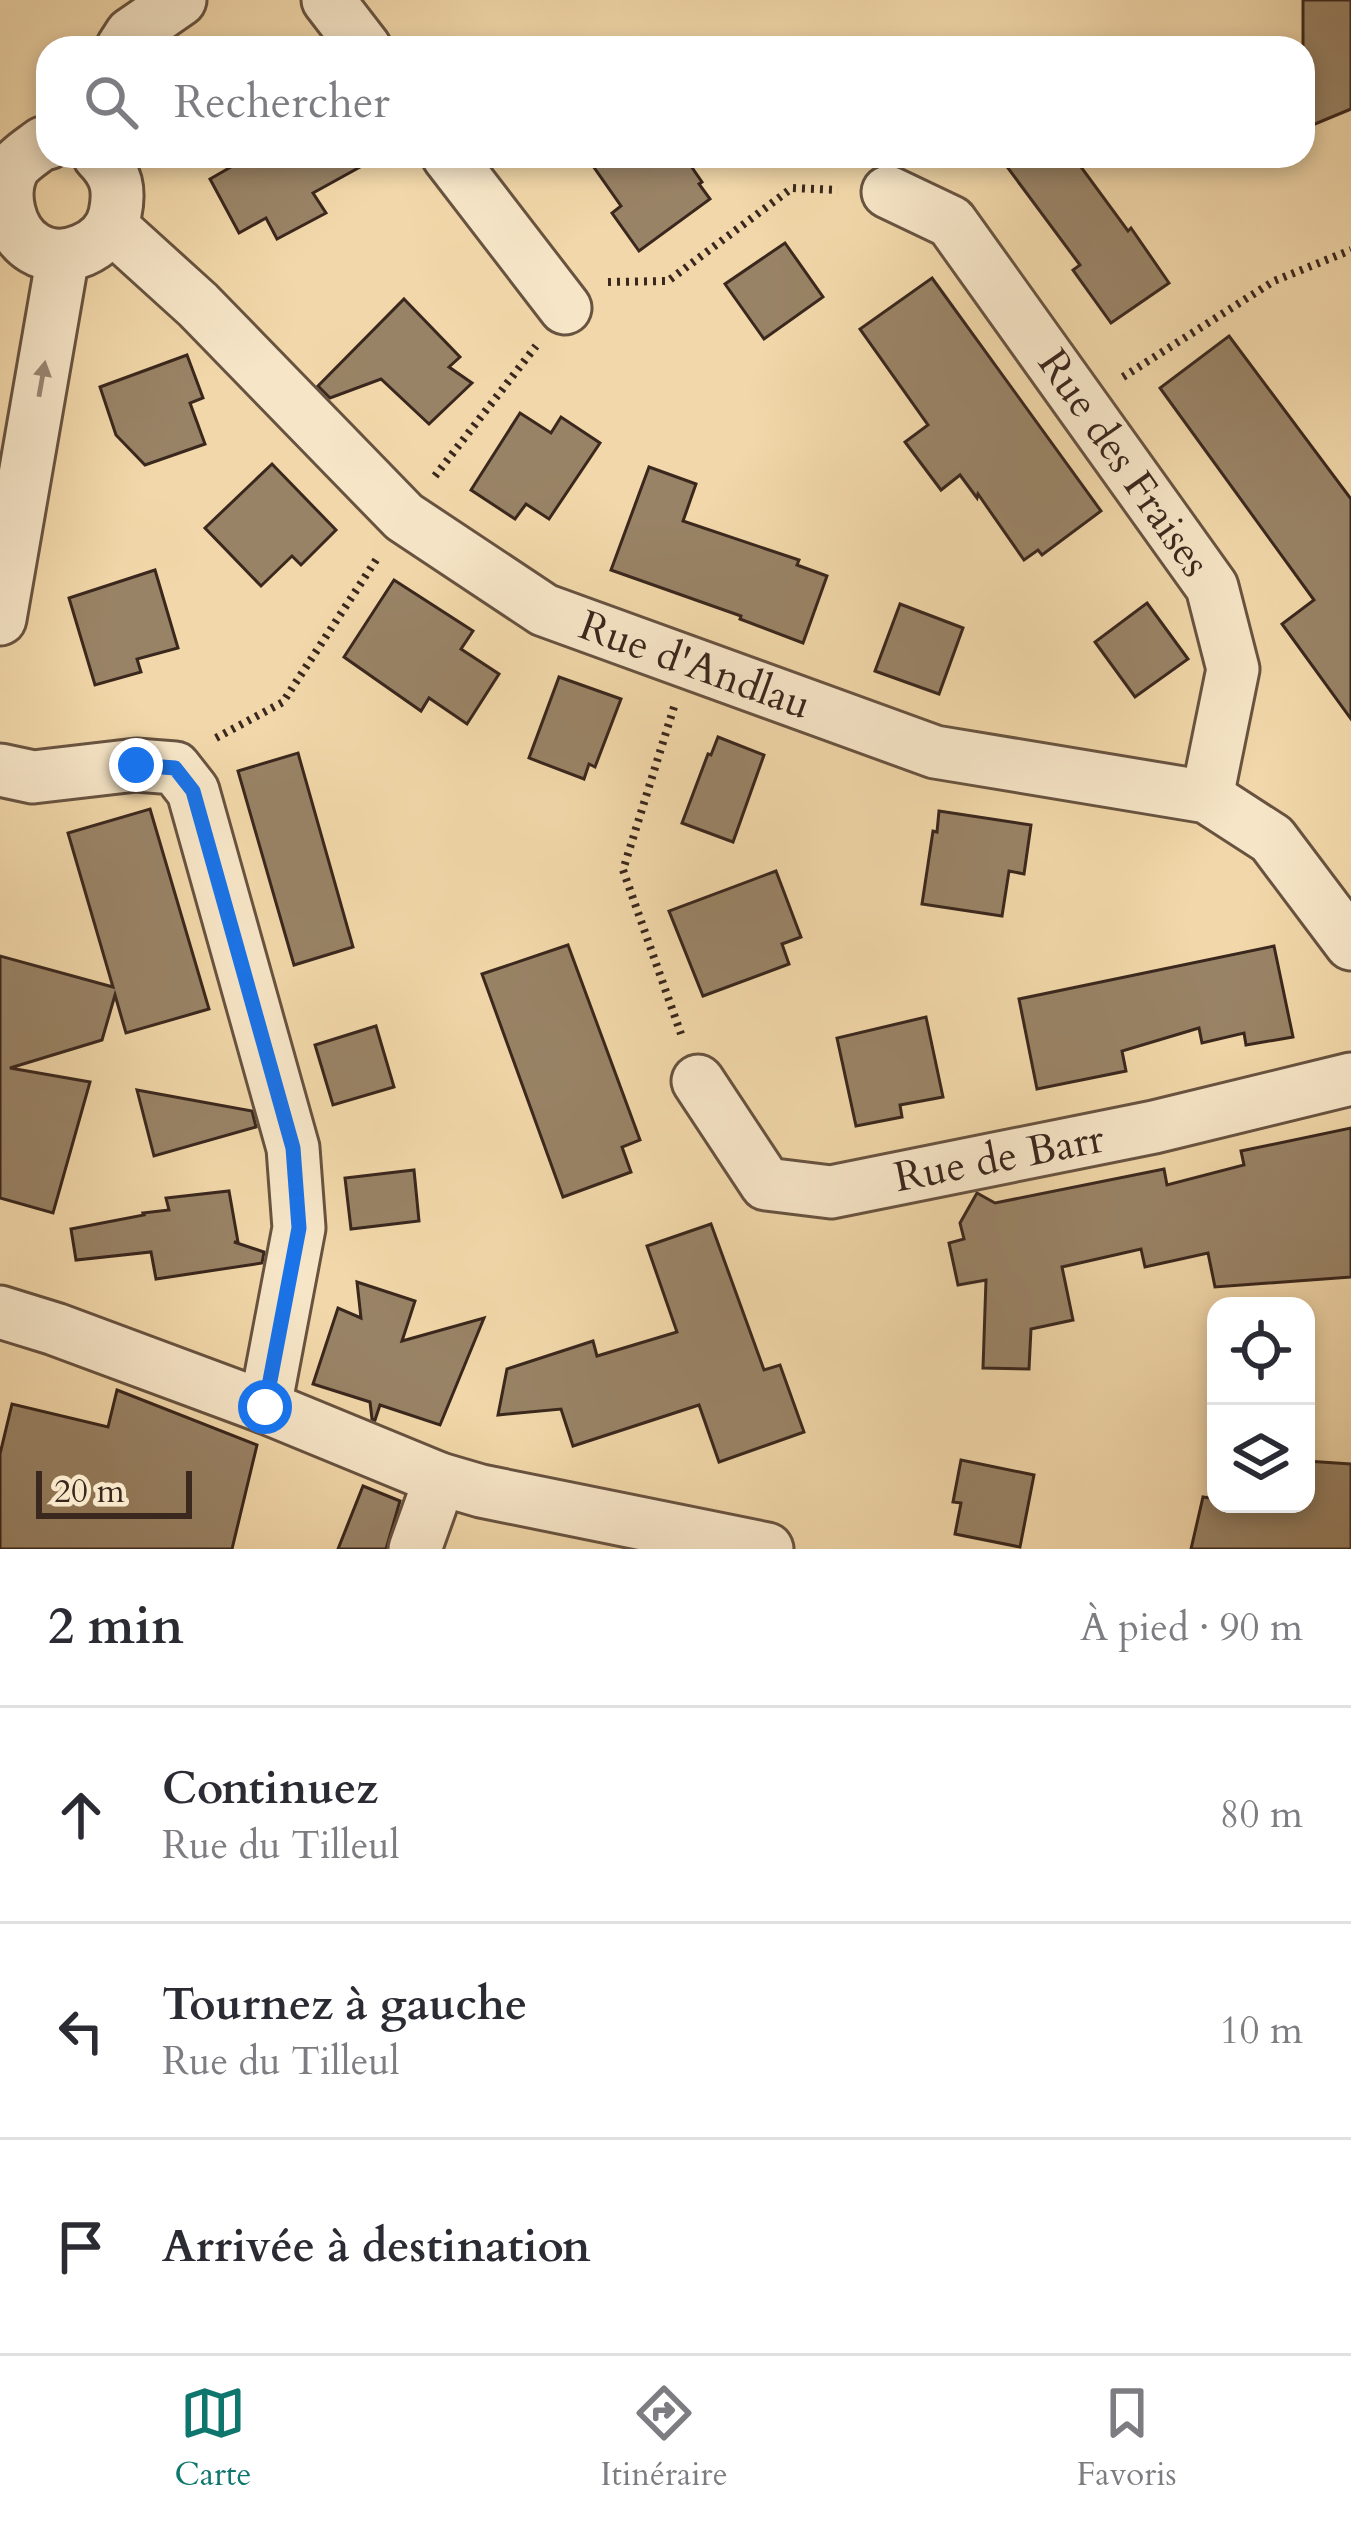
<!DOCTYPE html>
<html lang="fr">
<meta charset="utf-8">
<style>
:root{--surface:#fff;--page:#f7f7f7;--text:#2b2b33;--muted:#7c7c81;--line:#e1e1e2;--accent:#0f766e}
body{margin:0;font-family:Cardo,serif;background:var(--page);color:var(--text)}
.controls{position:absolute;right:36px;bottom:36px;display:grid;overflow:hidden;border-radius:24px;box-shadow:0 6px 18px #0003}
.controls button{width:108px;height:108px;display:grid;place-items:center;padding:0;border:0;border-bottom:3px solid var(--line);background:var(--surface);color:var(--text);font:60px sans-serif}
.scale{position:absolute;left:36px;bottom:30px;width:156px;box-sizing:border-box;padding-left:12px;border:6px solid #3a271d;border-top:0;font-size:33px;line-height:42px;white-space:nowrap;color:#3a271d;-webkit-text-stroke:9px #f6e5c7;paint-order:stroke}
.stop{position:absolute;width:36px;height:36px;margin:-27px;border:9px solid #1a73e8;border-radius:50%;background:#fff}
.stop.end{background:#1a73e8;border-color:#fff;box-shadow:0 3px 12px #0008}
.list{margin:0;padding:0;list-style:none}
h2{display:flex;justify-content:space-between;align-items:center;height:156px;margin:0;padding:0 48px;font-size:51px}
h2 small{font-size:39px;font-weight:400;color:var(--muted)}
.list li{display:grid;grid-template-columns:78px 1fr auto;gap:36px;align-items:center;box-sizing:border-box;height:216px;padding:0 48px;border-top:3px solid var(--line)}
.list b{display:block;font-size:45px;white-space:nowrap}
.list p{margin:0;font-size:39px;white-space:nowrap;color:var(--muted)}
.list em{font-size:39px;font-style:normal;color:var(--muted)}
.icon{flex:none;width:66px;height:66px;fill:none;stroke:currentColor;stroke-width:2;stroke-linecap:round;stroke-linejoin:round}
.map{position:relative;flex:none;width:1351px;height:1549px;overflow:hidden}
.search{position:absolute;background:var(--surface);box-shadow:0 6px 18px #0003;left:36px;right:36px;top:36px;height:132px;display:flex;align-items:center;gap:30px;box-sizing:border-box;padding:0 42px;border-radius:36px;color:var(--muted);font-size:45px}
.sheet{height:804px;background:var(--surface)}
nav{display:flex;justify-content:space-around;align-items:center;box-sizing:border-box;height:168px;border-top:3px solid var(--line);background:var(--surface);font-size:33px;color:var(--muted)}
nav a{display:grid;justify-items:center;gap:6px}
nav .on{color:var(--accent)}
.map>svg:first-child{display:block}
.building{fill:#998366;stroke:#3a271d;stroke-width:3}
.lines{fill:none;stroke-linecap:round;stroke-linejoin:round}
.minor-casing{stroke:#685340;stroke-width:57}
.path{stroke:#3a271d;stroke-width:8;stroke-dasharray:3 6;stroke-linecap:butt}
.minor{stroke:#f6e5c7;stroke-width:51}
.oneway{fill:#988672}
.route{stroke:#1a73e8;stroke-width:15}
.labels{text-anchor:middle;dominant-baseline:central;stroke-width:9;stroke-linejoin:round;paint-order:stroke}
.street-label{font-size:42px;fill:#3a271d;stroke:#f6e5c7}
</style>
<div class="map">
<svg width="1351" height="1549" viewBox="0 0 1351 1549">
<rect width="100%" height="100%" fill="#f1d7a9"/>
<filter id="stains"><feTurbulence type="fractalNoise" baseFrequency=".00167" numOctaves="4"/><feColorMatrix values="0 0 0 0 .2 0 0 0 0 .09 0 0 0 0 .02 0 0 0 .5 -.17"/></filter>
<radialGradient id="worn" r=".72"><stop offset=".6" stop-color="#630" stop-opacity="0"/><stop offset="1" stop-color="#630" stop-opacity=".3"/></radialGradient>
<g class="building">
<polygon points="1303,0 1351,0 1351,109 1303,129"/>
<polygon points="250,156 380,156 313,193 326,213 277,239 266,218 239,233 210,179"/>
<polygon points="586,156 684,156 702,182 699,184 710,199 639,251 612,213 621,206"/>
<polygon points="999,156 1073,156 1128,231 1131,228 1169,283 1111,323 1073,270 1080,265"/>
<polygon points="785,243 823,297 764,339 725,284"/>
<polygon points="932,278 1101,511 1042,555 1038,550 1024,560 978,494 977,498 960,475 941,490 905,442 928,425 860,329"/>
<polygon points="404,299 460,357 449,367 472,383 429,424 381,379 330,398 318,386"/>
<polygon points="1229,336 1351,499 1351,719 1282,624 1314,600 1160,388"/>
<polygon points="187,355 203,398 190,403 205,444 145,465 116,435 100,387"/>
<polygon points="520,413 551,433 561,417 600,443 549,519 526,504 515,519 471,490"/>
<polygon points="272,464 336,530 301,565 292,556 261,586 205,528"/>
<polygon points="649,467 696,484 683,521 799,560 797,565 827,576 803,643 740,619 741,616 611,570"/>
<polygon points="155,570 178,648 137,659 141,672 95,685 69,598"/>
<polygon points="394,580 473,631 461,649 499,674 467,724 429,698 421,711 344,657"/>
<polygon points="1147,603 1188,659 1135,697 1095,642"/>
<polygon points="900,604 963,628 939,694 875,671"/>
<polygon points="559,677 621,699 595,767 589,764 584,779 529,758"/>
<polygon points="718,737 764,755 733,842 682,823 708,754 711,755"/>
<polygon points="298,753 353,947 294,965 238,771"/>
<polygon points="150,809 209,1009 126,1033 115,995 102,1040 10,1068 90,1082 53,1213 0,1198 0,956 113,987 68,833"/>
<polygon points="939,811 1031,825 1024,874 1009,871 1002,916 922,904 933,831 937,832"/>
<polygon points="776,871 801,937 782,944 789,964 703,996 669,911"/>
<polygon points="568,945 640,1140 622,1147 631,1172 563,1197 482,974"/>
<polygon points="1274,946 1293,1037 1246,1045 1244,1033 1202,1043 1199,1028 1122,1051 1126,1071 1037,1089 1019,999"/>
<polygon points="926,1017 943,1097 900,1105 902,1117 856,1126 837,1038"/>
<polygon points="376,1026 394,1087 333,1105 315,1045"/>
<polygon points="137,1090 252,1111 256,1127 154,1156"/>
<polygon points="1351,1128 1351,1277 1215,1287 1208,1253 1145,1267 1141,1249 1062,1267 1073,1320 1031,1329 1029,1369 983,1368 986,1280 958,1285 949,1243 964,1239 960,1223 977,1193 995,1203 1164,1169 1167,1185 1244,1165 1241,1151"/>
<polygon points="414,1170 419,1221 351,1229 345,1178"/>
<polygon points="229,1191 238,1242 234,1242 264,1252 262,1263 156,1279 151,1252 76,1260 71,1229 144,1215 143,1213 169,1210 166,1198"/>
<polygon points="711,1224 764,1370 780,1365 804,1432 719,1462 699,1405 573,1446 561,1409 498,1415 507,1369 593,1341 597,1356 677,1332 647,1246"/>
<polygon points="357,1282 415,1301 402,1341 484,1318 440,1425 380,1405 375,1420 372,1419 370,1402 313,1384 338,1308 361,1318"/>
<polygon points="117,1390 257,1445 232,1549 0,1549 0,1454 12,1404 108,1427"/>
<polygon points="961,1460 1034,1475 1020,1547 955,1534 961,1503 953,1502"/>
<polygon points="1306,1461 1351,1464 1351,1549 1191,1549 1203,1497 1216,1499 1216,1504 1306,1504"/>
<polygon points="363,1486 400,1501 386,1549 338,1549"/>
</g>
<g class="lines">
<defs>
<g id="minor">
<polyline points="328,0 365,48"/>
<polyline points="122,48 131,34 180,0"/>
<path d="M48,143H43C34,150 21,158 14,167C0,192 8,232 34,248C63,266 108,247 115,214C120,190 117,174 99,156"/>
<polyline points="448,156 565,308"/>
<polyline points="888,192 951,222 1212,587 1233,669 1207,797"/>
<polyline points="112,227 198,305 404,517 544,610 935,752 1207,797 1272,839 1351,944"/>
<polyline points="0,619 63,256"/>
<polyline points="0,770 33,777 136,765 175,768 193,791 293,1148 299,1228 265,1407"/>
<polyline points="698,1081 766,1184 831,1192 1154,1127 1351,1079"/>
<polyline points="0,1312 55,1329 265,1407 440,1479 481,1491 767,1549"/>
<polyline points="415,1549 440,1479"/>
</g>
</defs>
<use href="#minor" class="minor-casing"/>
<g class="path">
<polyline points="608,282 668,281 792,188 838,190"/>
<polyline points="1123,377 1274,281 1351,250"/>
<polyline points="435,476 536,346"/>
<polyline points="674,707 623,870 681,1034"/>
<polyline points="216,738 283,702 378,557"/>
</g>
<use href="#minor" class="minor"/>
</g>
<defs><path id="oneway-solid" d="M-6-.8H1V-3.2L6.5 0L1 3.2V.8H-6Z" transform="scale(3)"/></defs>
<use class="oneway" href="#oneway-solid" transform="translate(42 379) rotate(-80)"/>
<g class="lines">
<polyline class="route" points="136,765 175,768 193,791 293,1148 299,1228 265,1407"/>
</g>
<g class="labels">
<g class="street-label">
<text transform="translate(1124 463) rotate(55)">Rue des Fraises</text>
<text transform="translate(695 665) rotate(20)">Rue d'Andlau</text>
<text transform="translate(999 1158) rotate(-11)">Rue de Barr</text>
</g>
</g>
<rect width="100%" height="100%" filter="url(#stains)"/>
<rect width="100%" height="100%" fill="url(#worn)"/>
</svg>
<div class="controls">
<button><svg class="icon" aria-label="locate" viewBox="0 0 24 24"><circle cx="12" cy="12" r="6"/><path d="M12 2v4M12 18v4M2 12h4M18 12h4"/></svg></button>
<button><svg class="icon" aria-label="layers" viewBox="0 0 24 24"><path d="M12 4l9 5-9 5-9-5zM3 14l9 5 9-5"/></svg></button>
</div>
<div class="scale">20 m</div>
<div class="stop" style="left:265px;top:1407px"></div>
<div class="stop end" style="left:136px;top:765px"></div>
<div class="search"><svg class="icon" aria-label="search" viewBox="0 0 24 24"><circle cx="10" cy="10" r="6"/><path d="M15 15l6 6"/></svg>Rechercher</div>
</div>
<section class="sheet">
<h2>2 min<small>À pied · 90 m</small></h2>
<ul class="list">
<li><svg class="icon" aria-label="ahead" viewBox="0 0 24 24"><path d="M12 20V5M6 11l6-6 6 6"/></svg><div><b>Continuez</b><p>Rue du Tilleul</p></div><em>80 m</em></li>
<li><svg class="icon" aria-label="left" viewBox="0 0 24 24"><path d="M17 20v-9H6M10 6l-5 5 5 5"/></svg><div><b>Tournez à gauche</b><p>Rue du Tilleul</p></div><em>10 m</em></li>
<li><svg class="icon" aria-label="arrive" viewBox="0 0 24 24"><path d="M6 21V4h12l-3 4 3 4H6"/></svg><div><b>Arrivée à destination</b></div></li>
</ul>
</section>
<nav>
<a class="on"><svg class="icon" aria-label="map" viewBox="0 0 24 24"><path d="M3 6l6-2 6 2 6-2v14l-6 2-6-2-6 2zM9 4v14M15 6v14"/></svg>Carte</a>
<a><svg class="icon" aria-label="directions" viewBox="0 0 24 24"><path d="M12 3l9 9-9 9-9-9zM9 14v-3h6M13 9l2 2-2 2"/></svg>Itinéraire</a>
<a><svg class="icon" aria-label="saved" viewBox="0 0 24 24"><path d="M7 4h10v16l-5-4-5 4z"/></svg>Favoris</a>
</nav>
